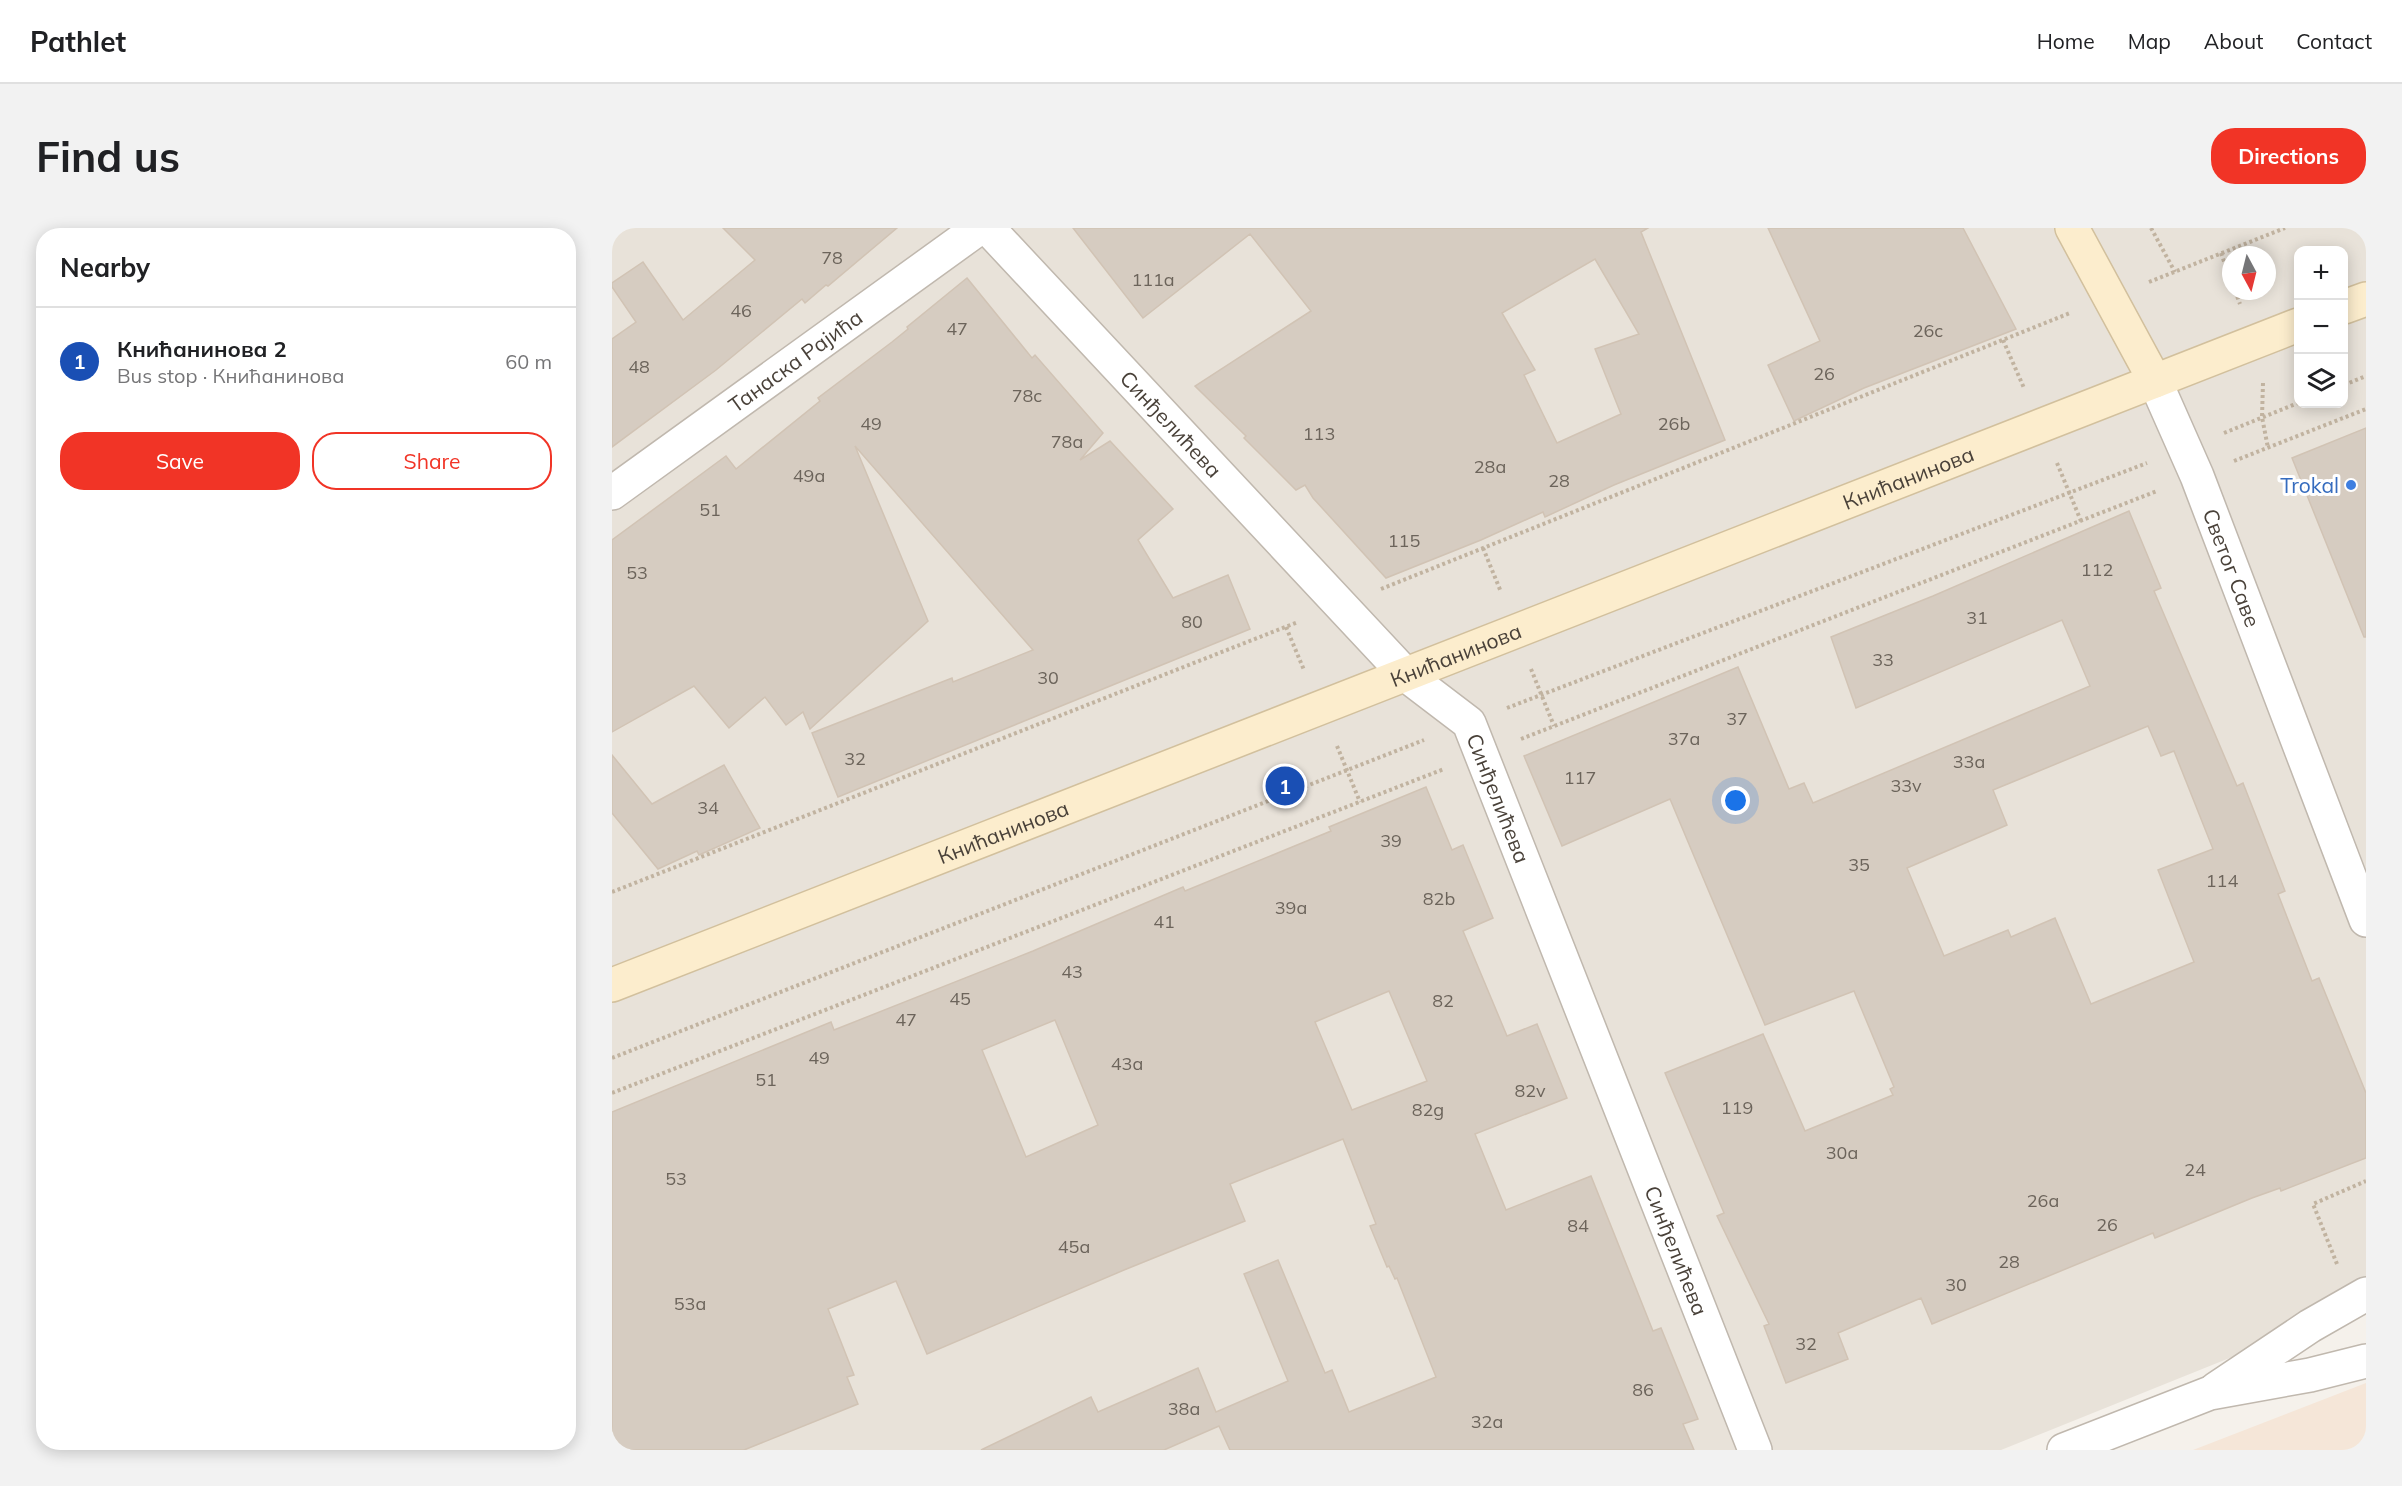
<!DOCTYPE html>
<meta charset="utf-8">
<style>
:root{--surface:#fff;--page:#f2f2f2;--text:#202124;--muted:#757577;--line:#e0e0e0;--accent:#f13426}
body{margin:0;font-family:Mulish,sans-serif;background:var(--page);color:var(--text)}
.controls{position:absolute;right:18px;top:18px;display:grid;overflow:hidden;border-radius:12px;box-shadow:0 3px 15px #0003}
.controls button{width:54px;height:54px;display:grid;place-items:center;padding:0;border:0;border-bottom:2px solid var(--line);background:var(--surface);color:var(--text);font:30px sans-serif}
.compass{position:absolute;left:1610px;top:18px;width:54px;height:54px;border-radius:50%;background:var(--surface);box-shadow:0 3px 15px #0003;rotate:173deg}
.you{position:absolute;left:1124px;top:573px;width:21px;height:21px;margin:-15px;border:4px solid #fff;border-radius:50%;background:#1a73e8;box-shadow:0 0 0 9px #1a73e833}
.badge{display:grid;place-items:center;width:39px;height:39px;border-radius:50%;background:var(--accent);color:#fff;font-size:20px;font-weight:700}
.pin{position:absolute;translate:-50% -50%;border:3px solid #fff;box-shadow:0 2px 6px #0006}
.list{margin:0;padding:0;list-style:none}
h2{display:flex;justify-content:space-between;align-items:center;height:78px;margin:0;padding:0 24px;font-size:26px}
h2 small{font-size:20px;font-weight:400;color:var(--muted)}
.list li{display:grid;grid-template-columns:39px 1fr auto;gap:18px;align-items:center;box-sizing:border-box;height:108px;padding:0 24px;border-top:2px solid var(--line)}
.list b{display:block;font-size:22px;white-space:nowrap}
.list p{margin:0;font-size:20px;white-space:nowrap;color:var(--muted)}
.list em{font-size:20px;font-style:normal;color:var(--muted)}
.actions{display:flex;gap:12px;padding:18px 24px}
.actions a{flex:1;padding:14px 0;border:2px solid var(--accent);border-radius:24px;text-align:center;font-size:21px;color:var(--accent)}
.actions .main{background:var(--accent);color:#fff}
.icon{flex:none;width:33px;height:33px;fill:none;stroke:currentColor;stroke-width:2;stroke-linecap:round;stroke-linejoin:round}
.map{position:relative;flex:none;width:1754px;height:1222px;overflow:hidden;border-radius:24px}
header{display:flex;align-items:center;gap:36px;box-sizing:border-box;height:84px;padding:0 30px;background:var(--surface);border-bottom:2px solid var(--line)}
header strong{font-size:28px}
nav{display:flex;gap:33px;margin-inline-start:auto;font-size:21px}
.intro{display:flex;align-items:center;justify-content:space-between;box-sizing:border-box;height:144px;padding:0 36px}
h1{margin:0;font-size:42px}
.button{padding:15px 27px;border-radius:24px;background:var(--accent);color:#fff;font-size:21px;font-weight:700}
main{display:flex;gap:36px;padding:0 36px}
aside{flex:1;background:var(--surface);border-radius:24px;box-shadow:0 3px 15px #0003}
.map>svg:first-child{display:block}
.residential{fill:#e8e2d9;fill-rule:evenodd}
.commercial{fill:#f5e6d8}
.building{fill:#d6ccc1;stroke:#d1c3b4;stroke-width:1.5;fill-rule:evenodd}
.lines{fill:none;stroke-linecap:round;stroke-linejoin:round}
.street-casing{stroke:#c0b8ae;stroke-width:36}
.secondary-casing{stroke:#d2c09d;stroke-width:36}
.path{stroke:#c1b3a0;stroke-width:4;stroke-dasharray:3 3;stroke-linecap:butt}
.street{stroke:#fff;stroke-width:33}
.secondary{stroke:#fcedcd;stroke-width:33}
.shop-dot{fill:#3f7fe0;stroke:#fff;stroke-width:2}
.labels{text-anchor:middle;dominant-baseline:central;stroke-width:6;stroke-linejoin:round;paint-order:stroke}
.number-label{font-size:18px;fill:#6c645b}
.street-label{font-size:21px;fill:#494139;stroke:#fff}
.shop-label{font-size:21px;fill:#366cbe;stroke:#fff;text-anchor:end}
</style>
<header>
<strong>Pathlet</strong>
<nav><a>Home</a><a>Map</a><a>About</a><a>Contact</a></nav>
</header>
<div class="intro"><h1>Find us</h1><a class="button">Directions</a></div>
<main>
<aside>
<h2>Nearby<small></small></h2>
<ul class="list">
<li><span class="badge" style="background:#1a4fb4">1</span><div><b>Книћанинова 2</b><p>Bus stop · Книћанинова</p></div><em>60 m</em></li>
</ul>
<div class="actions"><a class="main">Save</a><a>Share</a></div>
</aside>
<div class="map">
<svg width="1754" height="1222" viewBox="0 0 1754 1222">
<rect width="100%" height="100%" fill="#f5f1eb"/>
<path class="residential" d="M0,0H1754V1075L1389,1222H0ZM1686,22H1732V176H1686ZM1619,27H1655V63H1619Z"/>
<polygon class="commercial" points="1754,1155 1754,1222 1581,1222"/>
<g class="building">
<polygon points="111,0 285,0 216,58 214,57 193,75 190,71 104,142 0,219 0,111 24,94 0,59 0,55 31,34 71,92 143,32"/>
<path d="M461,0H1036L1029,4L1113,212L1002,257L933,289L931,284L869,312L774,350L701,270L693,257L684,262L632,210L634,208L583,158L699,83L638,6L531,90ZM983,31L1027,106L983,121L1009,186L945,215L912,147L923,142L890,85Z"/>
<polygon points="1156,0 1351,0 1404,101 1252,160 1182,193 1156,137 1208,113"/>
<polygon points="355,50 420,130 423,127 491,205 468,232 498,213 561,281 526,312 561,370 616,347 638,401 226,569 200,505 340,450 341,454 421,422 243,218 316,393 198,501 191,484 174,497 153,469 117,500 82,458 0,504 0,312 114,228 124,241 208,173 206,170 280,114 296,101 295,99"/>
<polygon points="1754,200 1754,409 1752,409 1680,230"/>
<path d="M1517,283L1549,360L1542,363L1625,558L1631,555L1649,601L1673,663L1666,666L1700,753L1707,750L1754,865V930L1669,963L1668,960L1640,970L1543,1010L1541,1005L1320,1096L1309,1070L1226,1105L1236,1131L1174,1155L1152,1098L1157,1096L1105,988L1112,985L1053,845L1151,806L1193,903L1281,867L1278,861L1282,859L1242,763L1153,797L1058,571L950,618L912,528L1126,439L1177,561L1192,555L1201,575L1478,458L1450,392L1244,480L1219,409L1321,368ZM1536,498L1549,528L1562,523L1601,621L1546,642L1582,734L1479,776L1443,690L1399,709L1396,702L1332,728L1295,640L1395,597L1381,562Z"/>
<polygon points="0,527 40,576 112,537 148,600 87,627 85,623 46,641 0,585"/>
<path d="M814,559L840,622L851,617L881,690L851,703L895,808L925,796L955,870L863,906L894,982L979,948L1041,1103L1049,1100L1086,1191L1071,1196L1082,1222H618L607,1198L552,1222H369L479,1169L486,1184L586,1140L604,1184L676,1153L632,1046L666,1032L713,1145L720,1142L737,1184L824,1149L785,1050L783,1051L777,1038L775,1039L758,998L764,996L731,911L618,956L633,993L512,1042L315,1126L284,1053L216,1081L242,1147L235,1149L246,1176L132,1222H0V884L219,794L222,802L421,723L571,659L573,663L719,603L717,599ZM777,763L815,853L740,882L703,794ZM443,792L486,897L414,929L370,822Z"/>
</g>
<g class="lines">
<defs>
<g id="street">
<path id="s1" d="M376,0L794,447L857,495L1143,1222"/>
<path id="s2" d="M1543,153L1585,248L1754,692"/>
<path id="s3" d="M0,265L367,0"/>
<polyline points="1604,1161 1698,1098 1754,1066"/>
<polyline points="1452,1222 1598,1165 1698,1147 1754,1133"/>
</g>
<g id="secondary">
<polyline points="1460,0 1543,153"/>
<polyline points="1732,79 1754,71"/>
<path id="s4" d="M0,757L1686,97"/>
</g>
</defs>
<use href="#street" class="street-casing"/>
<use href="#secondary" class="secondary-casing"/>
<g class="path">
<polyline points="1539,0 1563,44"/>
<polyline points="1609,25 1619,53"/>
<polyline points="1537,54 1673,0"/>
<polyline points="1623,63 1628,76"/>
<polyline points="1391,112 1412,160"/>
<polyline points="1651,155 1650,189 1656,220"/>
<polyline points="1732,157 1754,148"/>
<polyline points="1612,205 1686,175"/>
<polyline points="1622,233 1754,181"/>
<polyline points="1445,235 1469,293"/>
<polyline points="871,320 889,364"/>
<polyline points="769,361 1458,85"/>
<polyline points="674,399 692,442"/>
<polyline points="919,441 942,498"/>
<polyline points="895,480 1535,235"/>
<polyline points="909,511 1545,263"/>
<polyline points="725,518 748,574"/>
<polyline points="0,664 686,394"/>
<polyline points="0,830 812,512"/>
<polyline points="0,865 832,541"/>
<polyline points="1725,1036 1701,976 1754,953"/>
</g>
<use href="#street" class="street"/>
<use href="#secondary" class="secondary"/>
</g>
<circle class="shop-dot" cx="1739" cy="257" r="6"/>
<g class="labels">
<g class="number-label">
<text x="220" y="29">78</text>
<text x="541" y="51">111a</text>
<text x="129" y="82">46</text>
<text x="345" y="100">47</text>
<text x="1316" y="102">26c</text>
<text x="27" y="138">48</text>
<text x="1212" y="145">26</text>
<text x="415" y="167">78c</text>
<text x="259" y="195">49</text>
<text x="1062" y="195">26b</text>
<text x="707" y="205">113</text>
<text x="455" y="213">78a</text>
<text x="878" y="238">28a</text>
<text x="197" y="247">49a</text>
<text x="947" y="252">28</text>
<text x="98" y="281">51</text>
<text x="792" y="312">115</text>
<text x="1485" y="341">112</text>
<text x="25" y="344">53</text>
<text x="1365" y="389">31</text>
<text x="580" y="393">80</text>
<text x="1271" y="431">33</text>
<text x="436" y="449">30</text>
<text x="1125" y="490">37</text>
<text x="1072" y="510">37a</text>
<text x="243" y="530">32</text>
<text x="1357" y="533">33a</text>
<text x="968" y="549">117</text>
<text x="1294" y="557">33v</text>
<text x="96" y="579">34</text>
<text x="779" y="612">39</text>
<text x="1247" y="636">35</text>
<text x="1610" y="652">114</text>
<text x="827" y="670">82b</text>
<text x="679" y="679">39a</text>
<text x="552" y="693">41</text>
<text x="460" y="743">43</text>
<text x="348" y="770">45</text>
<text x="831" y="772">82</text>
<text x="294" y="791">47</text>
<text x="207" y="829">49</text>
<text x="515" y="835">43a</text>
<text x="154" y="851">51</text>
<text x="918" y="862">82v</text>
<text x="1125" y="879">119</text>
<text x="816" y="881">82g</text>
<text x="1230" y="924">30a</text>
<text x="1583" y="941">24</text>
<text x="64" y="950">53</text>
<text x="1431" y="972">26a</text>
<text x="1495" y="996">26</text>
<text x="966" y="997">84</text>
<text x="462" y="1018">45a</text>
<text x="1397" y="1033">28</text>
<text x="1344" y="1056">30</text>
<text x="78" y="1075">53a</text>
<text x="1194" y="1115">32</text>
<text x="1031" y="1161">86</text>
<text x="572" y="1180">38a</text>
<text x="875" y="1193">32a</text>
</g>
<g class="street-label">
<text stroke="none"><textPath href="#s3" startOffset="226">Танаска Рајића</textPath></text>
<text stroke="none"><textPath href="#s1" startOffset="268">Синђелићева</textPath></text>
<text stroke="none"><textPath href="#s4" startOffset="1392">Книћанинова</textPath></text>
<text stroke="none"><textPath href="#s2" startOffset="202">Светог Саве</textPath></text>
<text stroke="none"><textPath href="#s4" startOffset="906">Книћанинова</textPath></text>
<text stroke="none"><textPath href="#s1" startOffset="772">Синђелићева</textPath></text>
<text stroke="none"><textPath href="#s4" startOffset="420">Книћанинова</textPath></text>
<text stroke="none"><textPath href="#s1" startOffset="1258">Синђелићева</textPath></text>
</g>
<g class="shop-label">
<text x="1727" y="257">Trokal</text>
</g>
</g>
</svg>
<div class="controls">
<button>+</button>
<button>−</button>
<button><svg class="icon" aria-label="layers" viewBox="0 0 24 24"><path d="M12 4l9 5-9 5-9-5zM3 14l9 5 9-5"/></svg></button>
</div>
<svg class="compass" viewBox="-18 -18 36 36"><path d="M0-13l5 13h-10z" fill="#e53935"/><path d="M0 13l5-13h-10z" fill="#757577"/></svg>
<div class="you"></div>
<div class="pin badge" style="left:673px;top:558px;background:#1a4fb4">1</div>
</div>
</main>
